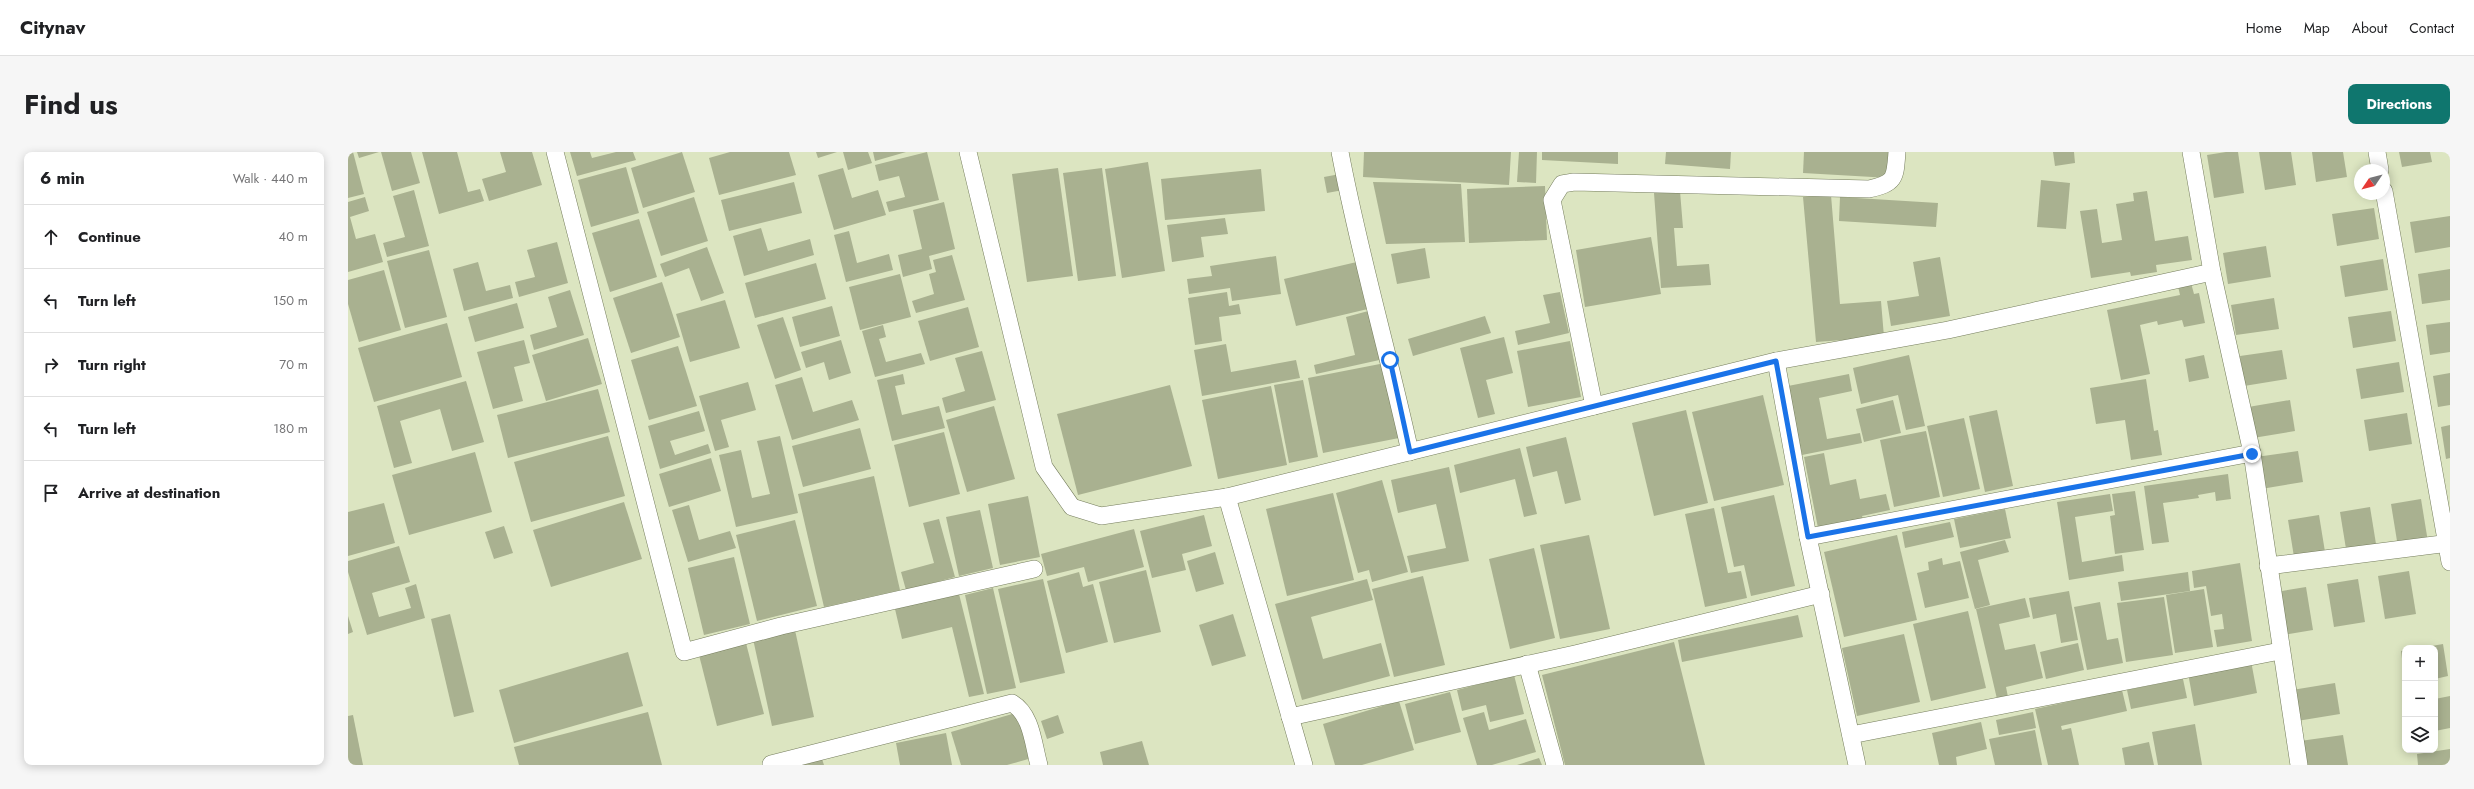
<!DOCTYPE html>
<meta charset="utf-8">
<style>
:root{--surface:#fff;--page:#f6f6f6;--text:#202124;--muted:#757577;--line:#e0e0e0;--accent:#0f766e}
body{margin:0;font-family:Jost,sans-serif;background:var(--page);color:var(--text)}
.controls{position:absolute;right:12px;bottom:12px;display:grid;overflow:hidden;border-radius:8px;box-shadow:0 2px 10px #0003}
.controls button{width:36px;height:36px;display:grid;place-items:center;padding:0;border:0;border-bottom:1px solid var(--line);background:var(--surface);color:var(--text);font:20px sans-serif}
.compass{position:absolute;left:2006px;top:12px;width:36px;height:36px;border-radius:50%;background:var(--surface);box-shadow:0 2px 10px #0003;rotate:235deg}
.stop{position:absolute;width:12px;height:12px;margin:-9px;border:3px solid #1a73e8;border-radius:50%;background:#fff}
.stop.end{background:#1a73e8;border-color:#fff;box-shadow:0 1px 4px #0008}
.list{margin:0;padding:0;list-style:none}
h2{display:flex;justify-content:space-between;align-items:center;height:52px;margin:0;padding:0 16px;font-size:17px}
h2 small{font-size:13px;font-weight:400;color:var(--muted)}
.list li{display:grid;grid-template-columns:26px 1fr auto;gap:12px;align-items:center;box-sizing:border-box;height:64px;padding:0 16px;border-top:1px solid var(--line)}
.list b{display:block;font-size:15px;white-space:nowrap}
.list em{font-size:13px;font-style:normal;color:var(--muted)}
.icon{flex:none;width:22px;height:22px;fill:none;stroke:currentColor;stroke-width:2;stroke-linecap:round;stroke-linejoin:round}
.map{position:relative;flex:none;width:2102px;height:613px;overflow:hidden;border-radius:8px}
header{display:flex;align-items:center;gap:24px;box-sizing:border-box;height:56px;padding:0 20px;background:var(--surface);border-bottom:1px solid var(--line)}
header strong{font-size:19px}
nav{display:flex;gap:22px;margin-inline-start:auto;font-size:14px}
.intro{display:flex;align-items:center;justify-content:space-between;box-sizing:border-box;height:96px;padding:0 24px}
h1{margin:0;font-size:28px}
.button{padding:10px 18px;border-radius:8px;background:var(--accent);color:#fff;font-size:14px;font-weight:700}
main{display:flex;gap:24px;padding:0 24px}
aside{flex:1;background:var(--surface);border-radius:8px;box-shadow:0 2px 10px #0003}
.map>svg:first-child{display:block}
.building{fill:#a9b190}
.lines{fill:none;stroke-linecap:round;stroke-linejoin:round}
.minor-casing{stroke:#757d5d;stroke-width:18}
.minor{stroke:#fff;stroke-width:17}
.route{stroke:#1a73e8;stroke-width:5}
</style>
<header>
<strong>Citynav</strong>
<nav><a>Home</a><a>Map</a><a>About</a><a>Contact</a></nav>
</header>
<div class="intro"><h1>Find us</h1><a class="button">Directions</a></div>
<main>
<aside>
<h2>6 min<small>Walk · 440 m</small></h2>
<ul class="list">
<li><svg class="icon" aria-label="ahead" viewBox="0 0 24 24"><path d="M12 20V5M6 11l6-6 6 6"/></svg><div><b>Continue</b></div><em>40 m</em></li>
<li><svg class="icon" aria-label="left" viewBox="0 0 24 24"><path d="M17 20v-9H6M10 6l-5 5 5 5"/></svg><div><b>Turn left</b></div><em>150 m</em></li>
<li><svg class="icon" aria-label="right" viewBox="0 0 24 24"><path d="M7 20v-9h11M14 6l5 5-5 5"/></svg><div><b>Turn right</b></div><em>70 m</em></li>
<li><svg class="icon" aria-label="left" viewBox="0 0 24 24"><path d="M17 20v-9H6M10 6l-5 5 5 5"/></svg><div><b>Turn left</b></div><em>180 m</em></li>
<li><svg class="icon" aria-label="arrive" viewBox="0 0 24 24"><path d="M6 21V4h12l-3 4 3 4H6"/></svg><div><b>Arrive at destination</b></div></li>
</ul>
</aside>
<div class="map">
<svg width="2102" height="613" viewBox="0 0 2102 613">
<rect width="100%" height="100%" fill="#dce5c1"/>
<g class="building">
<polygon points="0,0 5,0 16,42 0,46"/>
<polygon points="9,0 31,0 11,6"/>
<polygon points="33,0 63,0 72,31 44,39"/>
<polygon points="74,0 109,0 120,40 132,37 136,49 91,62"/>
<polygon points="152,0 184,0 194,33 141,49 134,27 158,20"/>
<polygon points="222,0 242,0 244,6 268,0 285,0 288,8 229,24"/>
<polygon points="334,0 347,40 295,56 283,16"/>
<polygon points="382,0 441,0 448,23 371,43 361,6"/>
<polygon points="468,0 489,0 470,6"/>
<polygon points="495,0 520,0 524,11 500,18"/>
<polygon points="525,0 558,0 527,9"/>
<polygon points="579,0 591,48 541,60 538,50 557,45 551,24 531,29 527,13"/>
<polygon points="1016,0 1163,0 1161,33 1015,25"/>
<polygon points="1171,0 1189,0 1188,31 1169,30"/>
<polygon points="1194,0 1270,0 1270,12 1194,8"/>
<polygon points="1318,0 1383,0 1382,17 1317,12"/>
<polygon points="1456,0 1543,0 1542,26 1455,21"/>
<polygon points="1705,0 1726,0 1727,11 1707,14"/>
<polygon points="1878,0 1890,0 1896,41 1866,46 1859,3"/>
<polygon points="1911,0 1943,0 1948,33 1917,38"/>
<polygon points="1964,0 1995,0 1999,25 1968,30"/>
<polygon points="2051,0 2082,0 2084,10 2054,15"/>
<polygon points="800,10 817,119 774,126 757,17"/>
<polygon points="278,15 291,61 243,75 230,28"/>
<polygon points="495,16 504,46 530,38 538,63 486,78 470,23"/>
<polygon points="710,16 725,124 679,130 664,22"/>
<polygon points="754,16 768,124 730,129 715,21"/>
<polygon points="913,17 917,59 817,68 813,27"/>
<polygon points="992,22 995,38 979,41 976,25"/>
<polygon points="1693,28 1722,31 1718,77 1689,75"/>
<polygon points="446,30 454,61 381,79 373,48"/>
<polygon points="1025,30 1113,32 1117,90 1038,92"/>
<polygon points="1197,34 1199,88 1121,91 1119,37"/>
<polygon points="66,38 81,94 39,105 35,91 57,85 45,44"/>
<polygon points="1332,39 1335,76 1326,76 1329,114 1361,112 1363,133 1313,136 1306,41"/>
<polygon points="1799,39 1807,89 1840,84 1844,108 1808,113 1809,120 1783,124 1782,120 1743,126 1732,59 1749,57 1754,91 1774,88 1768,52 1786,49 1785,41"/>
<polygon points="1483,43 1492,152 1533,149 1536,185 1468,190 1455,45"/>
<polygon points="17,45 21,59 2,65 8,87 27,82 35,110 0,120 0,50"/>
<polygon points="346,45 360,89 313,104 299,60"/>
<polygon points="1492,45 1590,51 1588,75 1491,69"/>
<polygon points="596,50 607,97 581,104 584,117 555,125 550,103 574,97 565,58"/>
<polygon points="2026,56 2031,87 1989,94 1984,62"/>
<polygon points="2102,64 2102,95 2067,101 2062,70"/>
<polygon points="877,66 880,82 853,85 856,105 824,110 819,73"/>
<polygon points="291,67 309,125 262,140 244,81"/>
<polygon points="413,76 420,99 462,87 466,103 396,124 385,84"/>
<polygon points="501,79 509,111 541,102 545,118 498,130 486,83"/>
<polygon points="1303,85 1313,142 1237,155 1228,98"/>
<polygon points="209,90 220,131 171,145 167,130 187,125 179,98"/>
<polygon points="1918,94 1923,125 1880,132 1875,101"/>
<polygon points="359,95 376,141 353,149 341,116 317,125 312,112"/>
<polygon points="1077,96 1082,126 1049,132 1043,102"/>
<polygon points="81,98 99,165 57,176 39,109"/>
<polygon points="604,103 617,148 568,161 564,149 586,142 581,122 588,120 585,108"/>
<polygon points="928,104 933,142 884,149 882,136 841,142 839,127 864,124 862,114"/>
<polygon points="1592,105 1602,164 1543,174 1539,149 1571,144 1565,110"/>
<polygon points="2035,107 2040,138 1997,145 1992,114"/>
<polygon points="1013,109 1024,156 948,174 936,127"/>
<polygon points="130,110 138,139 162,133 165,146 116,159 105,117"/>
<polygon points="468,111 478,147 407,166 397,131"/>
<polygon points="2102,117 2102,148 2074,152 2070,122"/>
<polygon points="36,118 53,178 11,190 0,152 0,128"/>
<polygon points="552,122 563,165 512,178 501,135"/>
<polygon points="314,130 332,185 283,201 265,146"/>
<polygon points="1843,131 1846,142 1851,141 1857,171 1836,175 1834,168 1810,173 1809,169 1792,173 1802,222 1773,228 1759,158 1832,143 1830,134"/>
<polygon points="222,138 236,183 186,198 182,183 209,175 200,145"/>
<polygon points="879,140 881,154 891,152 893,162 871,165 874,189 847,193 840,146"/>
<polygon points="1212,140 1221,181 1170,193 1167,179 1202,171 1195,143"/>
<polygon points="1926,146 1931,177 1888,183 1883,153"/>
<polygon points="377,148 392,196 342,210 328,162"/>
<polygon points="169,151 176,176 127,190 120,165"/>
<polygon points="484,154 492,184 452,195 444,165"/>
<polygon points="620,155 631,195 582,209 570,169"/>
<polygon points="1024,158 1036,207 968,222 966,213 1007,203 998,165"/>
<polygon points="2043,159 2048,189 2005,196 2000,165"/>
<polygon points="1137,164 1143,181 1065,204 1060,187"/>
<polygon points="435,165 453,218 427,227 409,173"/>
<polygon points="2102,170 2102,200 2082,203 2078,173"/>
<polygon points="99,171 114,225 26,250 10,196"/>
<polygon points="535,173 538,185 531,187 538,210 573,201 577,212 527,225 514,179"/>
<polygon points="1156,185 1165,221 1138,228 1147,262 1130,266 1112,196"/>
<polygon points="240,186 254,232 198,249 184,203"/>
<polygon points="176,188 182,211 166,215 175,249 145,257 129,200"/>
<polygon points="493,188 503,221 481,228 476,210 458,216 453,200"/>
<polygon points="1222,189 1233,245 1180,255 1169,199"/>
<polygon points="878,192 883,220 948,208 952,226 854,244 846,198"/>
<polygon points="330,194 349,254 301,268 283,208"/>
<polygon points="1934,198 1939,227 1896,234 1892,204"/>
<polygon points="634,199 648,248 598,261 594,246 617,239 607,206"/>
<polygon points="1561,203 1577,274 1558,278 1550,243 1513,252 1505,216"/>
<polygon points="1856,203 1861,226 1841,230 1837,207"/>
<polygon points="2051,210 2056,240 2013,247 2008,217"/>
<polygon points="1037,211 1051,286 975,301 960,226"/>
<polygon points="2102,221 2102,253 2090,255 2085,224"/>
<polygon points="555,222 557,232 547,234 554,263 591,254 597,276 544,289 529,228"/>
<polygon points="1501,222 1504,239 1471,246 1479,287 1512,281 1514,291 1454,303 1440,234"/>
<polygon points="454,225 465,260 504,248 511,268 444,288 427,233"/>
<polygon points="1798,227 1806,279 1810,278 1814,303 1783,308 1777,268 1748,272 1742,236"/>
<polygon points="955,228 970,305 941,311 926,233"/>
<polygon points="118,229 136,290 104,299 92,257 52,269 64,311 46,316 29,254"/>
<polygon points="400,230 408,258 373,268 381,295 367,299 351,244"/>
<polygon points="822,233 844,314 730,343 709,262"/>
<polygon points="923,234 939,313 870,327 854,248"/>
<polygon points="250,237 262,280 160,306 149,263"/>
<polygon points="1415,243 1436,333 1366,349 1344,260"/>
<polygon points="1545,248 1553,281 1516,290 1508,257"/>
<polygon points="1942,248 1947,279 1905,286 1900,255"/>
<polygon points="646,254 667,327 619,340 598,268"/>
<polygon points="1338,258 1360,351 1306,364 1284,271"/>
<polygon points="1649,258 1665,334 1637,340 1621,264"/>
<polygon points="351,259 357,279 322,289 327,303 360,292 363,301 312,317 300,274"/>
<polygon points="2059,261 2064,292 2021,299 2016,268"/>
<polygon points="1616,266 1632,337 1595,345 1579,274"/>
<polygon points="2102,273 2102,306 2098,307 2093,275"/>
<polygon points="512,276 523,317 455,335 444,294"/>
<polygon points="1578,279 1592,345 1546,355 1532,288"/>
<polygon points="596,280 612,342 561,355 546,293"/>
<polygon points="260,284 277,344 183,370 166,310"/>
<polygon points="432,284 450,361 388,375 371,303 393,298 404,346 422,342 409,289"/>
<polygon points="1218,285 1233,348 1217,352 1209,319 1185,325 1178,295"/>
<polygon points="1172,296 1189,362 1176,365 1167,327 1112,341 1106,313"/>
<polygon points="1950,299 1955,330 1913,337 1908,305"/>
<polygon points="127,300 144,360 61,383 44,323"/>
<polygon points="1476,301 1482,333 1508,327 1512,347 1538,342 1542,358 1514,364 1515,367 1470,376 1456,305"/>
<polygon points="363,306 373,339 321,355 311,322"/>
<polygon points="1101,315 1121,409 1063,421 1059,404 1098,396 1088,352 1050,361 1043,328"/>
<polygon points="1880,322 1883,347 1868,349 1867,340 1850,343 1851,346 1815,351 1821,390 1804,392 1796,334"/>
<polygon points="526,324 552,438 476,455 450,342"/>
<polygon points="1034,328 1060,420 1024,430 1021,418 1010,421 988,341"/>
<polygon points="1787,339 1796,398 1767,402 1762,364 1767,363 1764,342"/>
<polygon points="985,341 1006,428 939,444 918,357"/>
<polygon points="1762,342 1765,359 1727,365 1734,410 1774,403 1776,419 1721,428 1709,350"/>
<polygon points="1426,343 1447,434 1403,444 1396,413 1386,415 1373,355"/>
<polygon points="680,344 692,405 652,413 640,352"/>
<polygon points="2073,347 2080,390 2050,395 2043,352"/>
<polygon points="276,350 294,407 203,435 185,378"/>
<polygon points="36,351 47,391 0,404 0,360"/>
<polygon points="341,353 351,388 382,379 388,396 340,410 324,358"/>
<polygon points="2022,355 2029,398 1999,403 1992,360"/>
<polygon points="1366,356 1380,421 1393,419 1399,446 1357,455 1337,362"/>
<polygon points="1657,357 1663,386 1612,396 1606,367"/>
<polygon points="632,358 645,416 611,424 598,365"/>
<polygon points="856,363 864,394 834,402 838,418 804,426 792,379"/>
<polygon points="1971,363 1978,406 1947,411 1940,368"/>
<polygon points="591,367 607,425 558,438 553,420 586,411 575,371"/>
<polygon points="447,368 469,454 409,469 388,383"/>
<polygon points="1602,370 1606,385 1557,396 1554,380"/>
<polygon points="156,374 165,401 146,407 137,380"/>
<polygon points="786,377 796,415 740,430 736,415 699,424 693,402"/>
<polygon points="1241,383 1262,477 1212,487 1192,393"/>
<polygon points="1549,383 1569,468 1496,485 1476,400"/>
<polygon points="1657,388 1661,400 1630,408 1642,453 1627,457 1612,400"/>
<polygon points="51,394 62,430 24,441 31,465 63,456 57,436 68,432 77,466 19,483 0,420 0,409"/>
<polygon points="1186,396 1207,486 1162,497 1141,407"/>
<polygon points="867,400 876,432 848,440 839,409"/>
<polygon points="386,405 402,472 356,483 340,416"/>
<polygon points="1594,406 1595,413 1612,409 1621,446 1577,456 1569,421 1581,418 1580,410"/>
<polygon points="1892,411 1904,489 1869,495 1866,478 1876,477 1874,462 1863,464 1858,434 1846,436 1844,419"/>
<polygon points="798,418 813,480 766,491 751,430"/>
<polygon points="2061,419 2068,462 2037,467 2030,424"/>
<polygon points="731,420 735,435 745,432 760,490 718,501 699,429"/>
<polygon points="1840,420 1842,439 1773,449 1770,430"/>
<polygon points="1075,424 1097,513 1046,525 1024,437"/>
<polygon points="695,427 717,521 672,531 650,437"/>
<polygon points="1019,427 1025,448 963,465 975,507 1033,491 1042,524 954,548 927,452"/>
<polygon points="2010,427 2017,470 1986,475 1979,432"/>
<polygon points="1958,435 1965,478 1935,483 1928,440"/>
<polygon points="645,436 668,536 639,542 617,443"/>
<polygon points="1856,437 1865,495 1827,501 1818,443"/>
<polygon points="1721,439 1730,488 1713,491 1708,462 1685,467 1681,446"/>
<polygon points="611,442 636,542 621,545 604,475 554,487 547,457"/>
<polygon points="1816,445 1825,503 1778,510 1769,451"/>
<polygon points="1677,446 1682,465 1651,472 1657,498 1687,492 1695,526 1658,535 1660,545 1649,547 1628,457"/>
<polygon points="1752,450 1759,488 1770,486 1775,511 1739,518 1726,455"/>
<polygon points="1620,459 1638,536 1583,549 1565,472"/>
<polygon points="102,462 126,560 106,565 83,467"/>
<polygon points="885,462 898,504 864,514 851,473"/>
<polygon points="1450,463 1455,485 1334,510 1330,488"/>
<polygon points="0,464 5,480 0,482"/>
<polygon points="447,478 466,565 424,574 405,487"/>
<polygon points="1556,482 1572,550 1509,564 1494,496"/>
<polygon points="1326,490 1357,613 1217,613 1194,523"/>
<polygon points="398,491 416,562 369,574 351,503"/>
<polygon points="1730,491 1736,518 1698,527 1692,500"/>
<polygon points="2095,492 2100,524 2087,527 2087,496 2078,495"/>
<polygon points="2057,498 2057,521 2056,521 2053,499"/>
<polygon points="280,500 295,554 166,591 151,538"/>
<polygon points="1903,509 1909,541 1846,554 1840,521"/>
<polygon points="1166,523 1176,562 1142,570 1138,553 1114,559 1109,538"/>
<polygon points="1835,527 1839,546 1783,557 1779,538"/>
<polygon points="1987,531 1992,562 1949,569 1944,538"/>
<polygon points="1774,538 1779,559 1713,574 1714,578 1723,576 1731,613 1700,613 1687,557"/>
<polygon points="1102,540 1113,580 1067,592 1057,552"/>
<polygon points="2102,544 2102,576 2087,579 2087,547"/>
<polygon points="1051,549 1066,598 1014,613 987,613 975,572"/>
<polygon points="300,560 314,613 171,613 166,595"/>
<polygon points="671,560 684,606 659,613 613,613 603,580"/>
<polygon points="1136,560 1141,578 1178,567 1188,600 1144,613 1129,613 1115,566"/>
<polygon points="1685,560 1688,576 1651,583 1648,568"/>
<polygon points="5,563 15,613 0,613 0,564"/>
<polygon points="710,563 716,581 699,587 693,569"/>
<polygon points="1633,570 1639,597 1608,605 1609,613 1591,613 1584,581"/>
<polygon points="1847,572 1854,613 1810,613 1804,580"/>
<polygon points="1687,578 1694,613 1647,613 1641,587"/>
<polygon points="598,581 604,613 552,613 548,591"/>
<polygon points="1995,583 2000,613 1956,613 1952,589"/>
<polygon points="794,589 801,613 755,613 752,600"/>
<polygon points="1801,590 1806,613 1777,613 1774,596"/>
<polygon points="2102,597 2102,613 2070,613 2069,602"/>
<polygon points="1191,606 1194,613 1169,613"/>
<polygon points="474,607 476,613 451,613"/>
</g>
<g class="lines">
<defs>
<g id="minor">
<polyline points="207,0 336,500 433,474 686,417"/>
<polyline points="620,0 696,315 724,355 753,364 879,345 1428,209 1600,178 1864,120"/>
<path d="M992,0C1011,101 1040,199 1062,300"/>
<polyline points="1843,0 1864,120 1904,301 1951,613"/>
<polyline points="2029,0 2032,18"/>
<polyline points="2036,39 2102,410"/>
<polyline points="1428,209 1460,385 1509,613"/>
<path d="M1246,254L1204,48L1214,32L1226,30L1521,37C1548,31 1547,26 1549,0"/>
<polyline points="879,345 956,613"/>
<polyline points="1460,385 1904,301"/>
<polyline points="1920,414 2102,391"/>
<polyline points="1179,512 1207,613"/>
<polyline points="942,565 1227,502 1473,442"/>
<polyline points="1503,583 1932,499"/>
<path d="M423,612L664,551C684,563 685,592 691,613"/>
</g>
</defs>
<use href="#minor" class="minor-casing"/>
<use href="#minor" class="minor"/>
</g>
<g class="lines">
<polyline class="route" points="1042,208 1062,300 1428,209 1460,385 1904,302"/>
</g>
</svg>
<div class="controls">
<button>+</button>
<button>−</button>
<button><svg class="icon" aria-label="layers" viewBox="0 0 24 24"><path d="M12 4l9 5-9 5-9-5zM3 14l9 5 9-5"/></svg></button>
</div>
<svg class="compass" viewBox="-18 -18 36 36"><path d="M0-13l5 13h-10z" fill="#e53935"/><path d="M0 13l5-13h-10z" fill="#757577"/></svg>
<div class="stop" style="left:1042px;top:208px"></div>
<div class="stop end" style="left:1904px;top:302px"></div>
</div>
</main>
